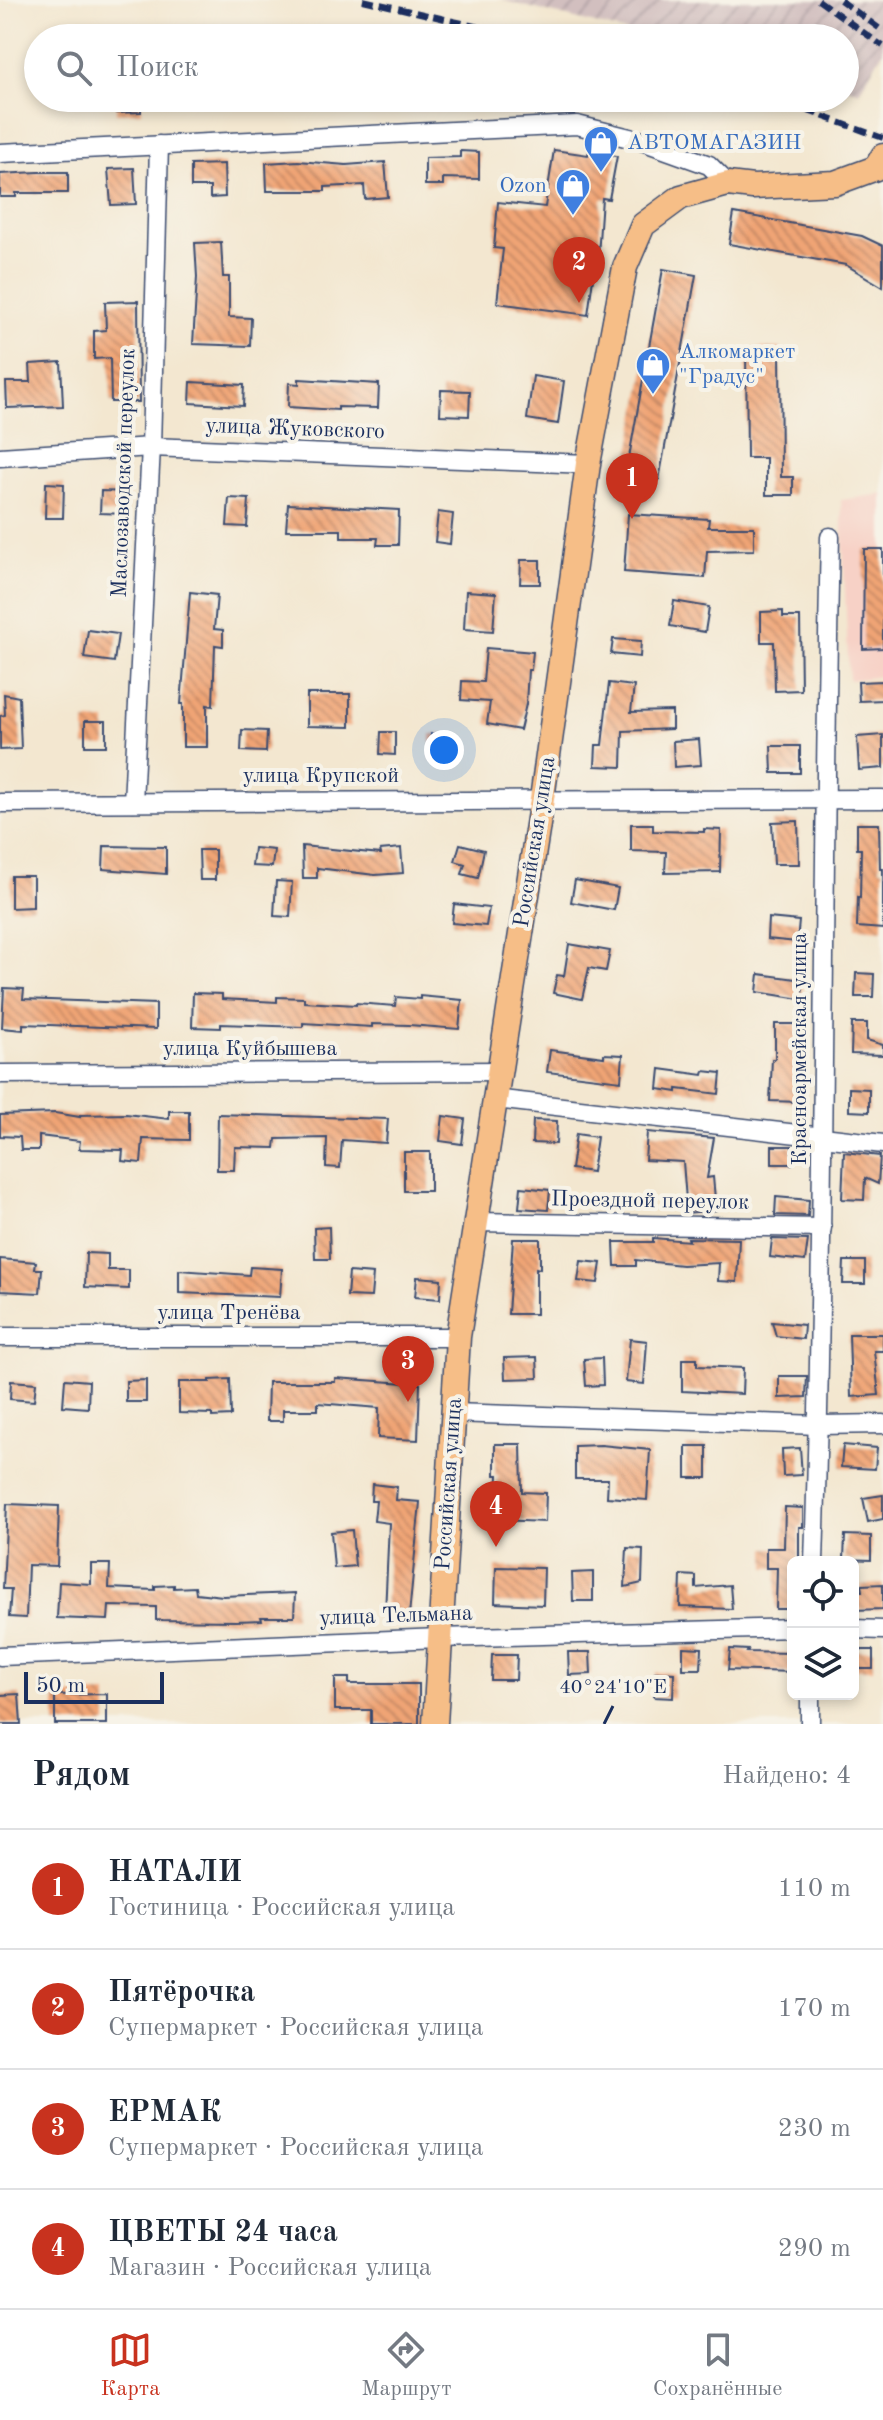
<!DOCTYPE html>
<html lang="ru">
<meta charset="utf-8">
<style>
:root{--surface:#fff;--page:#f6f6f7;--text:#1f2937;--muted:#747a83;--line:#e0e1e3;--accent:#c8321e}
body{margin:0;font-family:"Old Standard TT",serif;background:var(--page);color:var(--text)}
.controls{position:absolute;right:24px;bottom:24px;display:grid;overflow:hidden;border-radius:12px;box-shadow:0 4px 12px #0003}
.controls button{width:72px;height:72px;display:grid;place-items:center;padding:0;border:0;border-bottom:2px solid var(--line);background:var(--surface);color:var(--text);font:40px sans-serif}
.scale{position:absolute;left:24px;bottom:20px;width:140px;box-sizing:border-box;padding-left:8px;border:4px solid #1b2f5e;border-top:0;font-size:22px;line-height:28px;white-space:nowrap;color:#1b2f5e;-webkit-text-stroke:6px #f7f3e8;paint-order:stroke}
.you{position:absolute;left:444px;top:750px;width:28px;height:28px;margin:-20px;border:6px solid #fff;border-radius:50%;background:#1a73e8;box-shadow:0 0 0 12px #1a73e833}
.badge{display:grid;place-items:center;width:52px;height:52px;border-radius:50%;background:var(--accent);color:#fff;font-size:26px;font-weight:700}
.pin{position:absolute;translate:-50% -66px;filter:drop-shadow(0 2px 4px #0008)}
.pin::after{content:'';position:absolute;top:42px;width:28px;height:24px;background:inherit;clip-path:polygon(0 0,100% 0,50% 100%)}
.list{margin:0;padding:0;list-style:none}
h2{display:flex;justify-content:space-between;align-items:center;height:104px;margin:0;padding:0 32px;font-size:34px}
h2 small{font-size:26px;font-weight:400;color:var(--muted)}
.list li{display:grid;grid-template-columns:52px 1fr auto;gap:24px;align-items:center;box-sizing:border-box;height:120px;padding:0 32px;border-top:2px solid var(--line)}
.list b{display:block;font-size:30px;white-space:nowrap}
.list p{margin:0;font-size:26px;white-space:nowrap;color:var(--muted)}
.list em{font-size:26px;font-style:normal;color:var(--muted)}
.icon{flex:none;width:44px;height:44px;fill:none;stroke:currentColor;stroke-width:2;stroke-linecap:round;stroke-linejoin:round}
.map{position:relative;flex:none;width:883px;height:1724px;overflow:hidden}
.search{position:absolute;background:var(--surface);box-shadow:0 4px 12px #0003;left:24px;right:24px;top:24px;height:88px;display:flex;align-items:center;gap:20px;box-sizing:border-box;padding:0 28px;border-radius:44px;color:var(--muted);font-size:30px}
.sheet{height:584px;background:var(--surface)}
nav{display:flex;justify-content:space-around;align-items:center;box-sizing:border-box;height:112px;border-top:2px solid var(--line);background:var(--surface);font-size:22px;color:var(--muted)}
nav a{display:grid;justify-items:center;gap:4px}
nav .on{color:var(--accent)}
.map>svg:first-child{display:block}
.built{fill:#f7d1c6}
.industrial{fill:url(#industrial-furrows)}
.building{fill:url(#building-back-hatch)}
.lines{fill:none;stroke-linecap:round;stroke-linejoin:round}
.minor-casing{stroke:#3b4b6f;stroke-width:21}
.major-casing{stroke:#3b4b6f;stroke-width:27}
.minor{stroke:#fff;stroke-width:18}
.major{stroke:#f6be87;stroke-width:24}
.rail{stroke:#1b2f5e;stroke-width:6;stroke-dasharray:12 6;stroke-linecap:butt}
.ticks{fill:none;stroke:#1b2f5e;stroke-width:3}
.labels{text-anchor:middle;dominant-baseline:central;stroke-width:8;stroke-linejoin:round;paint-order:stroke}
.shop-label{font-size:22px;fill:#366cbe;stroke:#f7f3e8;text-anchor:start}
.street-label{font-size:22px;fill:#1b2f5e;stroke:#f7f3e8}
.ticks-label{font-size:20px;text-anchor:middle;fill:#1b2f5e;stroke:#f7f3e8;stroke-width:8;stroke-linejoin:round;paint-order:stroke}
</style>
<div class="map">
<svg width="883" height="1724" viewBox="0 0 883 1724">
<defs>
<pattern id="industrial-furrows" width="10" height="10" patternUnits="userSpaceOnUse" patternTransform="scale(2)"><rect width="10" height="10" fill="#d2bfbf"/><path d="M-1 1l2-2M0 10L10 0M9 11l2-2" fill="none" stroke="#b4a4a7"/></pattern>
<pattern id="building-back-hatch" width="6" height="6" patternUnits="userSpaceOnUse" patternTransform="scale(2)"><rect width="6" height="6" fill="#f0a475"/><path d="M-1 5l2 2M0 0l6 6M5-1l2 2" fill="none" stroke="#c28663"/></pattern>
</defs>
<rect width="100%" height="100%" fill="#f7f3e8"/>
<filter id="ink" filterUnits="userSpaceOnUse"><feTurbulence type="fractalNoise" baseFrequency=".0125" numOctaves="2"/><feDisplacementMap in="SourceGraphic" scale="16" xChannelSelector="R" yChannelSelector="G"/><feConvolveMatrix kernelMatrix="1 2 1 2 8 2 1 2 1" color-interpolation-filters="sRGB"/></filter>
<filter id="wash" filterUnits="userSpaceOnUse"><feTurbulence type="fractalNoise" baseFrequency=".006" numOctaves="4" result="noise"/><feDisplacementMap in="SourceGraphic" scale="32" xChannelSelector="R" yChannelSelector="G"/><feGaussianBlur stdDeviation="1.8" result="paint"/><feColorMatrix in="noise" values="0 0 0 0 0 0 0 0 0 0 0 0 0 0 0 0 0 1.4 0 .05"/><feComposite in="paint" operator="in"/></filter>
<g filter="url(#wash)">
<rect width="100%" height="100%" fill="#f3e7d0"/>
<polygon class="built" points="883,494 883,676 849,680 841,500"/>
<polygon class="industrial" points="501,0 883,0 883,51 859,91 845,88 845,38 650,38"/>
<g id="blocks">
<g class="building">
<polygon points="116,98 141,98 141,112 116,113"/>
<polygon points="554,150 588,155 589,151 617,156 609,199 602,198 598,256 596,256 588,315 497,303 503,249 494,248 498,202 545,207"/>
<polygon points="460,151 479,152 479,179 443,178 443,185 425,185 425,158 460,157"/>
<polygon points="298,161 346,165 385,162 388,197 365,199 364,185 325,187 325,191 267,191 266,163"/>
<polygon points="224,164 225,197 210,198 210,187 191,187 191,165"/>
<polygon points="134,168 136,204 111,205 108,169"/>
<polygon points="39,172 68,172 68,193 16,193 16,197 0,197 0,174"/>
<polygon points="734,213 862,236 883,246 883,287 846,265 729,244"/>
<polygon points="221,242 223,277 229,277 229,317 251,318 250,346 193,344 197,277 195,243"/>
<polygon points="663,269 696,275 659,480 626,474"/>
<polygon points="138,301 139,402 111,402 110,358 94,359 94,331 106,330 105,302"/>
<polygon points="746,348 780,348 781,477 793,477 793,495 766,495 766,458 747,458"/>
<polygon points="61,362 63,406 7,408 6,382 31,382 30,364"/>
<polygon points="533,376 564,381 558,424 527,419"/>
<polygon points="299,379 379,384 378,408 338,407 338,410 288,407 289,383 299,384"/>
<polygon points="191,382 244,385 243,406 190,403"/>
<polygon points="441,390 470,391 469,416 440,415"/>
<polygon points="46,483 64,484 63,518 45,518"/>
<polygon points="101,491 128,492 127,514 100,513"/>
<polygon points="229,498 249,499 247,527 227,526"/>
<polygon points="288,504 399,510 398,545 377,545 378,538 341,538 341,530 286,530"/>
<polygon points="438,512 453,514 450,544 435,542"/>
<polygon points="628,514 709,519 708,527 754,527 754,550 707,551 705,578 624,572"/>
<polygon points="864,549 883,549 883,648 863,649"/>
<polygon points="521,560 540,560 540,584 520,584"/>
<polygon points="466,591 496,593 493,631 464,629"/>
<polygon points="190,592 217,595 214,629 223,630 223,646 215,645 213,706 207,705 207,747 183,747 183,704 181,704"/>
<polygon points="674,601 709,607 705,632 670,626"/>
<polygon points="783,611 783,617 800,617 801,690 775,691 774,642 761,642 761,612"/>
<polygon points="88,630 118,634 114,662 84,658"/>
<polygon points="613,639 641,641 640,657 611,654"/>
<polygon points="486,648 533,652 531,670 528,670 526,704 520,730 487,724 490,702 461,700 462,681 483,682"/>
<polygon points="883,681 883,700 859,701 858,682"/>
<polygon points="609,683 634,686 631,712 672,711 672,729 623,731 622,767 595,766 596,745 602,745"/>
<polygon points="4,694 19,697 21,749 0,750 0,716 5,715"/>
<polygon points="307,694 350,694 350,727 307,726"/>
<rect x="85" y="721" width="21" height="25"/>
<polygon points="242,730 267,731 266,752 241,751"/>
<polygon points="381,732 395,732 395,755 380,754"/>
<polygon points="431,734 447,735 446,760 431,760"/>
<polygon points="883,735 883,768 859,770 857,737"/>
<polygon points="699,739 701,765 674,767 673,741"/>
<polygon points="771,746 800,746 800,773 772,773"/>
<polygon points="798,821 799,864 774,864 772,822"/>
<polygon points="631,824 653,824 653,831 704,832 704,829 721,830 720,872 665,873 666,852 631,851"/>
<polygon points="857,824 879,824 880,869 883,869 883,929 857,927 858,897 860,898 861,849 857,849"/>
<polygon points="460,844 484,850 478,878 462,874 465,864 455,861"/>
<polygon points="104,846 166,847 166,874 103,869"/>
<polygon points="302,846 381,854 380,850 401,848 403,873 375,875 317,868 317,878 303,878"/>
<polygon points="254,848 274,850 272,867 252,866"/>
<polygon points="199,850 215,850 215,880 200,880"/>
<polygon points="11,876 33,876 33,907 11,908"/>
<polygon points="575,880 618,888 614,910 571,902"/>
<polygon points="276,881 292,882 290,917 274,916"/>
<polygon points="454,904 489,908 486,926 452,923"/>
<polygon points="768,918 799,921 797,942 767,939"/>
<polygon points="569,944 610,951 606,971 589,968 582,999 553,993 557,975 564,976"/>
<polygon points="856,973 874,974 873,997 855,997"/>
<polygon points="759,974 804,980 801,999 757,992"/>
<polygon points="4,988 24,989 23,999 156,1004 156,1029 23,1024 23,1030 2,1028"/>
<polygon points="193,993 222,994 222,999 277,1002 277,997 304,998 304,1002 356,1005 356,1003 395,1006 396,997 420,999 420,996 462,1000 459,1029 409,1025 372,1024 372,1027 303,1023 303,1027 221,1024 221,1028 192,1027"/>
<polygon points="852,1023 867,1023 867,1040 883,1045 883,1055 851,1054"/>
<polygon points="775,1024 797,1024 797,1060 802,1060 800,1102 770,1101 772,1059 775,1059"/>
<polygon points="550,1050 604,1057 604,1054 623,1055 621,1081 547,1072"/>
<polygon points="660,1069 703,1075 704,1071 721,1073 719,1094 677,1089 677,1092 658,1089"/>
<polygon points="849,1088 869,1089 869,1112 849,1111"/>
<polygon points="169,1111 189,1111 189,1140 143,1139 141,1163 122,1161 123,1150 79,1149 80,1141 39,1136 39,1150 21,1150 20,1137 0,1136 0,1115 55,1113 80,1117 80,1115 126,1114 169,1119"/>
<polygon points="218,1114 388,1119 386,1143 342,1140 340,1168 326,1167 327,1138 276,1139 275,1148 235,1147 234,1170 217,1170"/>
<polygon points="443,1116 465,1119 462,1144 440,1141"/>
<polygon points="533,1120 557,1121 556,1144 532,1143"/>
<polygon points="647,1132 714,1138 707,1178 713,1177 716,1210 687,1213 683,1162 645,1160"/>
<polygon points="576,1134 597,1137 592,1172 571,1169"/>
<rect x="772" y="1146" width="20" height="18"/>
<rect x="404" y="1152" width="26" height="39"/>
<polygon points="844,1152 880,1156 878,1184 865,1178 864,1200 842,1199"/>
<polygon points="521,1187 550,1190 548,1210 519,1208"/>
<polygon points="776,1197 809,1200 808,1216 775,1215"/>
<polygon points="329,1227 330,1259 315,1259 314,1228"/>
<polygon points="653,1238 689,1241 688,1238 739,1239 737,1282 718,1281 719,1263 682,1265 636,1260 636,1266 615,1266 614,1242 653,1242"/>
<polygon points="513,1239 540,1239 540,1269 536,1268 536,1314 508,1314"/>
<polygon points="772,1239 808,1240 805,1261 770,1257"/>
<polygon points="86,1253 108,1254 108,1270 129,1270 129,1289 85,1287"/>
<polygon points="0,1259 36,1262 35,1269 42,1269 40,1293 0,1291"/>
<polygon points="581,1261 601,1263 598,1283 578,1281"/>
<polygon points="844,1261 865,1261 865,1284 843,1284"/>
<polygon points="250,1267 282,1269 280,1297 179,1293 179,1270 249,1275"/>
<polygon points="349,1272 373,1274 371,1297 347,1296"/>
<polygon points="417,1277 441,1279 440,1299 415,1297"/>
<polygon points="772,1322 804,1325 803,1339 776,1336"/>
<polygon points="849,1334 883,1334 883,1351 874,1351 879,1395 851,1397"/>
<polygon points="630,1339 647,1341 644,1384 626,1382"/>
<polygon points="537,1357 538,1378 505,1379 504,1358"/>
<polygon points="602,1358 603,1385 586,1386 584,1359"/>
<polygon points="682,1359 697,1359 697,1366 743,1368 742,1394 682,1391"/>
<polygon points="779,1376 807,1376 806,1397 779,1398"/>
<polygon points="335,1378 420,1384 418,1440 378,1438 379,1408 318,1403 318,1410 283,1410 283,1421 267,1421 268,1382 335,1382"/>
<polygon points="65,1379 89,1381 88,1408 63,1406"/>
<polygon points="230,1379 231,1416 212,1417 212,1414 179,1413 179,1382 210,1382 210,1380"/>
<polygon points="146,1380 146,1402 126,1402 126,1381"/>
<polygon points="11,1381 36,1383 34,1401 10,1399"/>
<polygon points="495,1444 521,1444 522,1492 546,1493 545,1522 496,1520 498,1475 495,1475"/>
<polygon points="601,1445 650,1450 647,1500 607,1497 608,1479 575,1479 575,1446"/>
<polygon points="843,1445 877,1448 875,1469 841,1467"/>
<rect x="686" y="1446" width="21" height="32"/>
<polygon points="800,1448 802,1475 783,1476 782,1449"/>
<polygon points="372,1484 397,1487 396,1500 420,1502 409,1615 385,1614 389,1523 374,1521 376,1501 371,1501"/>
<polygon points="883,1495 883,1519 868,1522 863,1498"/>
<polygon points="7,1504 59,1506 57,1566 28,1565 26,1618 9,1617 11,1589 3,1589"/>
<polygon points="785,1507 803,1508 803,1527 799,1527 799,1562 793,1562 793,1609 776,1609 777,1568 766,1568 766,1548 784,1548"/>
<polygon points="352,1530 355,1566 334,1568 331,1532"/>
<polygon points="845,1535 871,1536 871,1560 844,1559"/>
<polygon points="627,1548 643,1549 642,1583 625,1587"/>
<polygon points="91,1564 110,1564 109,1588 155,1590 155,1586 174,1585 174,1588 195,1587 196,1593 223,1596 295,1593 294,1617 261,1617 262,1620 236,1621 156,1620 156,1607 109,1606 108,1620 57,1618 59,1582 91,1584"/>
<polygon points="496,1567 544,1568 543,1605 495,1603"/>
<polygon points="593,1572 593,1601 573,1601 572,1573"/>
<polygon points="681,1575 696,1576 696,1588 730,1585 732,1609 680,1607"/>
<polygon points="883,1584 883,1609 853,1610 853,1591 862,1591 861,1585"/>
<polygon points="683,1647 702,1648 701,1669 683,1669"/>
<polygon points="730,1649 748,1650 747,1652 793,1653 793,1672 728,1670"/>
<rect x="853" y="1650" width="20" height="19"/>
<polygon points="568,1652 590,1652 591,1674 569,1675"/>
<polygon points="492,1655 517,1655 516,1680 491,1680"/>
<polygon points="655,1672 674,1673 673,1698 654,1697"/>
<polygon points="335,1678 349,1678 349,1684 419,1684 419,1724 371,1724 371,1710 335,1710"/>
<polygon points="19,1694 21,1724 0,1724 0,1695"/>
<polygon points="107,1694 107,1724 55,1724 55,1695"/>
</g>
</g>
</g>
<g filter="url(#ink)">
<use href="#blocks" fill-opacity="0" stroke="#3b4b6f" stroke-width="2"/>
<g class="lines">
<defs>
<g id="minor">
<polyline points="0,153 577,125 642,141 709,165 728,184"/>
<polyline points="0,457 151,447 588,464"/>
<polyline points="133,802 151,447 159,145"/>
<polyline points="0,803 883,799"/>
<polyline points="0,1074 500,1071"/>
<polyline points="495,1099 883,1144"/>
<polyline points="476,1222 822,1228"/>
<polyline points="0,1337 458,1337"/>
<polyline points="453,1413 819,1425 883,1424"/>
<path d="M814,1562C825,1220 822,878 830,537"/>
<polyline points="853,1629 883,1630"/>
<polyline points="0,1656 440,1638 793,1628"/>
<polyline points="810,1724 810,1694"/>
</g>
<polyline id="major" points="435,1724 458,1337 542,799 588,464 625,267 643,225 681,197 728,184 753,187 835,183 876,168 883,156"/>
</defs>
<use href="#minor" class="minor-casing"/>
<use href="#major" class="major-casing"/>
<use href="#minor" class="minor"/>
<use href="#major" class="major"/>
<g class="rail">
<polyline points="363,0 527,38"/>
<polyline points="818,0 883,46"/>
<polyline points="840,0 883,31"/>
<polyline points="772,98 883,138"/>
</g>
</g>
</g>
<path class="ticks" d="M604,1724L613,1706"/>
<defs>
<symbol id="shop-pin" viewBox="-11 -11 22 30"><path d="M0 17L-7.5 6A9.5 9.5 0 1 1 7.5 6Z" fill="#3f7fe0" stroke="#f7f3e8"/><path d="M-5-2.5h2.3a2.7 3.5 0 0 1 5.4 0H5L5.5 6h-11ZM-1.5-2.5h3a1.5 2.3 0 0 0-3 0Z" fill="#fff"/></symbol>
</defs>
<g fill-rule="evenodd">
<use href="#shop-pin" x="581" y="123" width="40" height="54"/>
<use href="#shop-pin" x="553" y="166" width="40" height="54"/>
<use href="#shop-pin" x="633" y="345" width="40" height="54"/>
</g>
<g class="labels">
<g class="shop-label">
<text x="627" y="143">АВТОМАГАЗИН</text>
<text x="547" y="186" text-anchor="end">Ozon</text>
<text x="679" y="352">Алкомаркет<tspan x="679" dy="25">"Градус"</tspan></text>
</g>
<g class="street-label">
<text transform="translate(295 429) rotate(2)">улица Жуковского</text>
<text transform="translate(124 473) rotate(-88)">Маслозаводской переулок</text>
<text x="321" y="776">улица Крупской</text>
<text transform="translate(535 842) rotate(-81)">Российская улица</text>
<text x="250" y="1049">улица Куйбышева</text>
<text transform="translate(800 1049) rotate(-90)">Красноармейская улица</text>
<text transform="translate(650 1201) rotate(1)">Проездной переулок</text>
<text x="229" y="1313">улица Тренёва</text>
<text transform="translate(449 1484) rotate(-86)">Российская улица</text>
<text transform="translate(396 1616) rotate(-2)">улица Тельмана</text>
</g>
</g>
<g class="ticks-label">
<text x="613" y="1693">40°24'10"E</text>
</g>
</svg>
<div class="controls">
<button><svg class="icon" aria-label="locate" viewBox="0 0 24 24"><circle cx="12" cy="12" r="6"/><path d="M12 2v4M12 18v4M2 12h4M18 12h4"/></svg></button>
<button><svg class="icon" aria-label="layers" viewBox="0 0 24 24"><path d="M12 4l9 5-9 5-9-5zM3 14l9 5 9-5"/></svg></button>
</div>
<div class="scale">50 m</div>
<div class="you"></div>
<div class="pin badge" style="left:632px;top:519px">1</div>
<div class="pin badge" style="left:579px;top:303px">2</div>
<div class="pin badge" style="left:408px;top:1402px">3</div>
<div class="pin badge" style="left:496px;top:1547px">4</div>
<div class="search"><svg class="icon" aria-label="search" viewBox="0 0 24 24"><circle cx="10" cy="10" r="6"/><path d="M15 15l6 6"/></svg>Поиск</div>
</div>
<section class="sheet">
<h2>Рядом<small>Найдено: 4</small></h2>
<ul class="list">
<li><span class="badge">1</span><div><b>НАТАЛИ</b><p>Гостиница · Российская улица</p></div><em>110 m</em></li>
<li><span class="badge">2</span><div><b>Пятёрочка</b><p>Супермаркет · Российская улица</p></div><em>170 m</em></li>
<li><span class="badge">3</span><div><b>ЕРМАК</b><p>Супермаркет · Российская улица</p></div><em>230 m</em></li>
<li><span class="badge">4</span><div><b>ЦВЕТЫ 24 часа</b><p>Магазин · Российская улица</p></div><em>290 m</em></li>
</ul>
</section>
<nav>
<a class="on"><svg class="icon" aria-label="map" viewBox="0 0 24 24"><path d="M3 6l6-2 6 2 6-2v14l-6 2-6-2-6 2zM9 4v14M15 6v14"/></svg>Карта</a>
<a><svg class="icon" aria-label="directions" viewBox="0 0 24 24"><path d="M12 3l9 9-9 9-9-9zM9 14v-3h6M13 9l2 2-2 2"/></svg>Маршрут</a>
<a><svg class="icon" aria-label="saved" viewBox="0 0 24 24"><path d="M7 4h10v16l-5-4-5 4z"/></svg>Сохранённые</a>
</nav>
